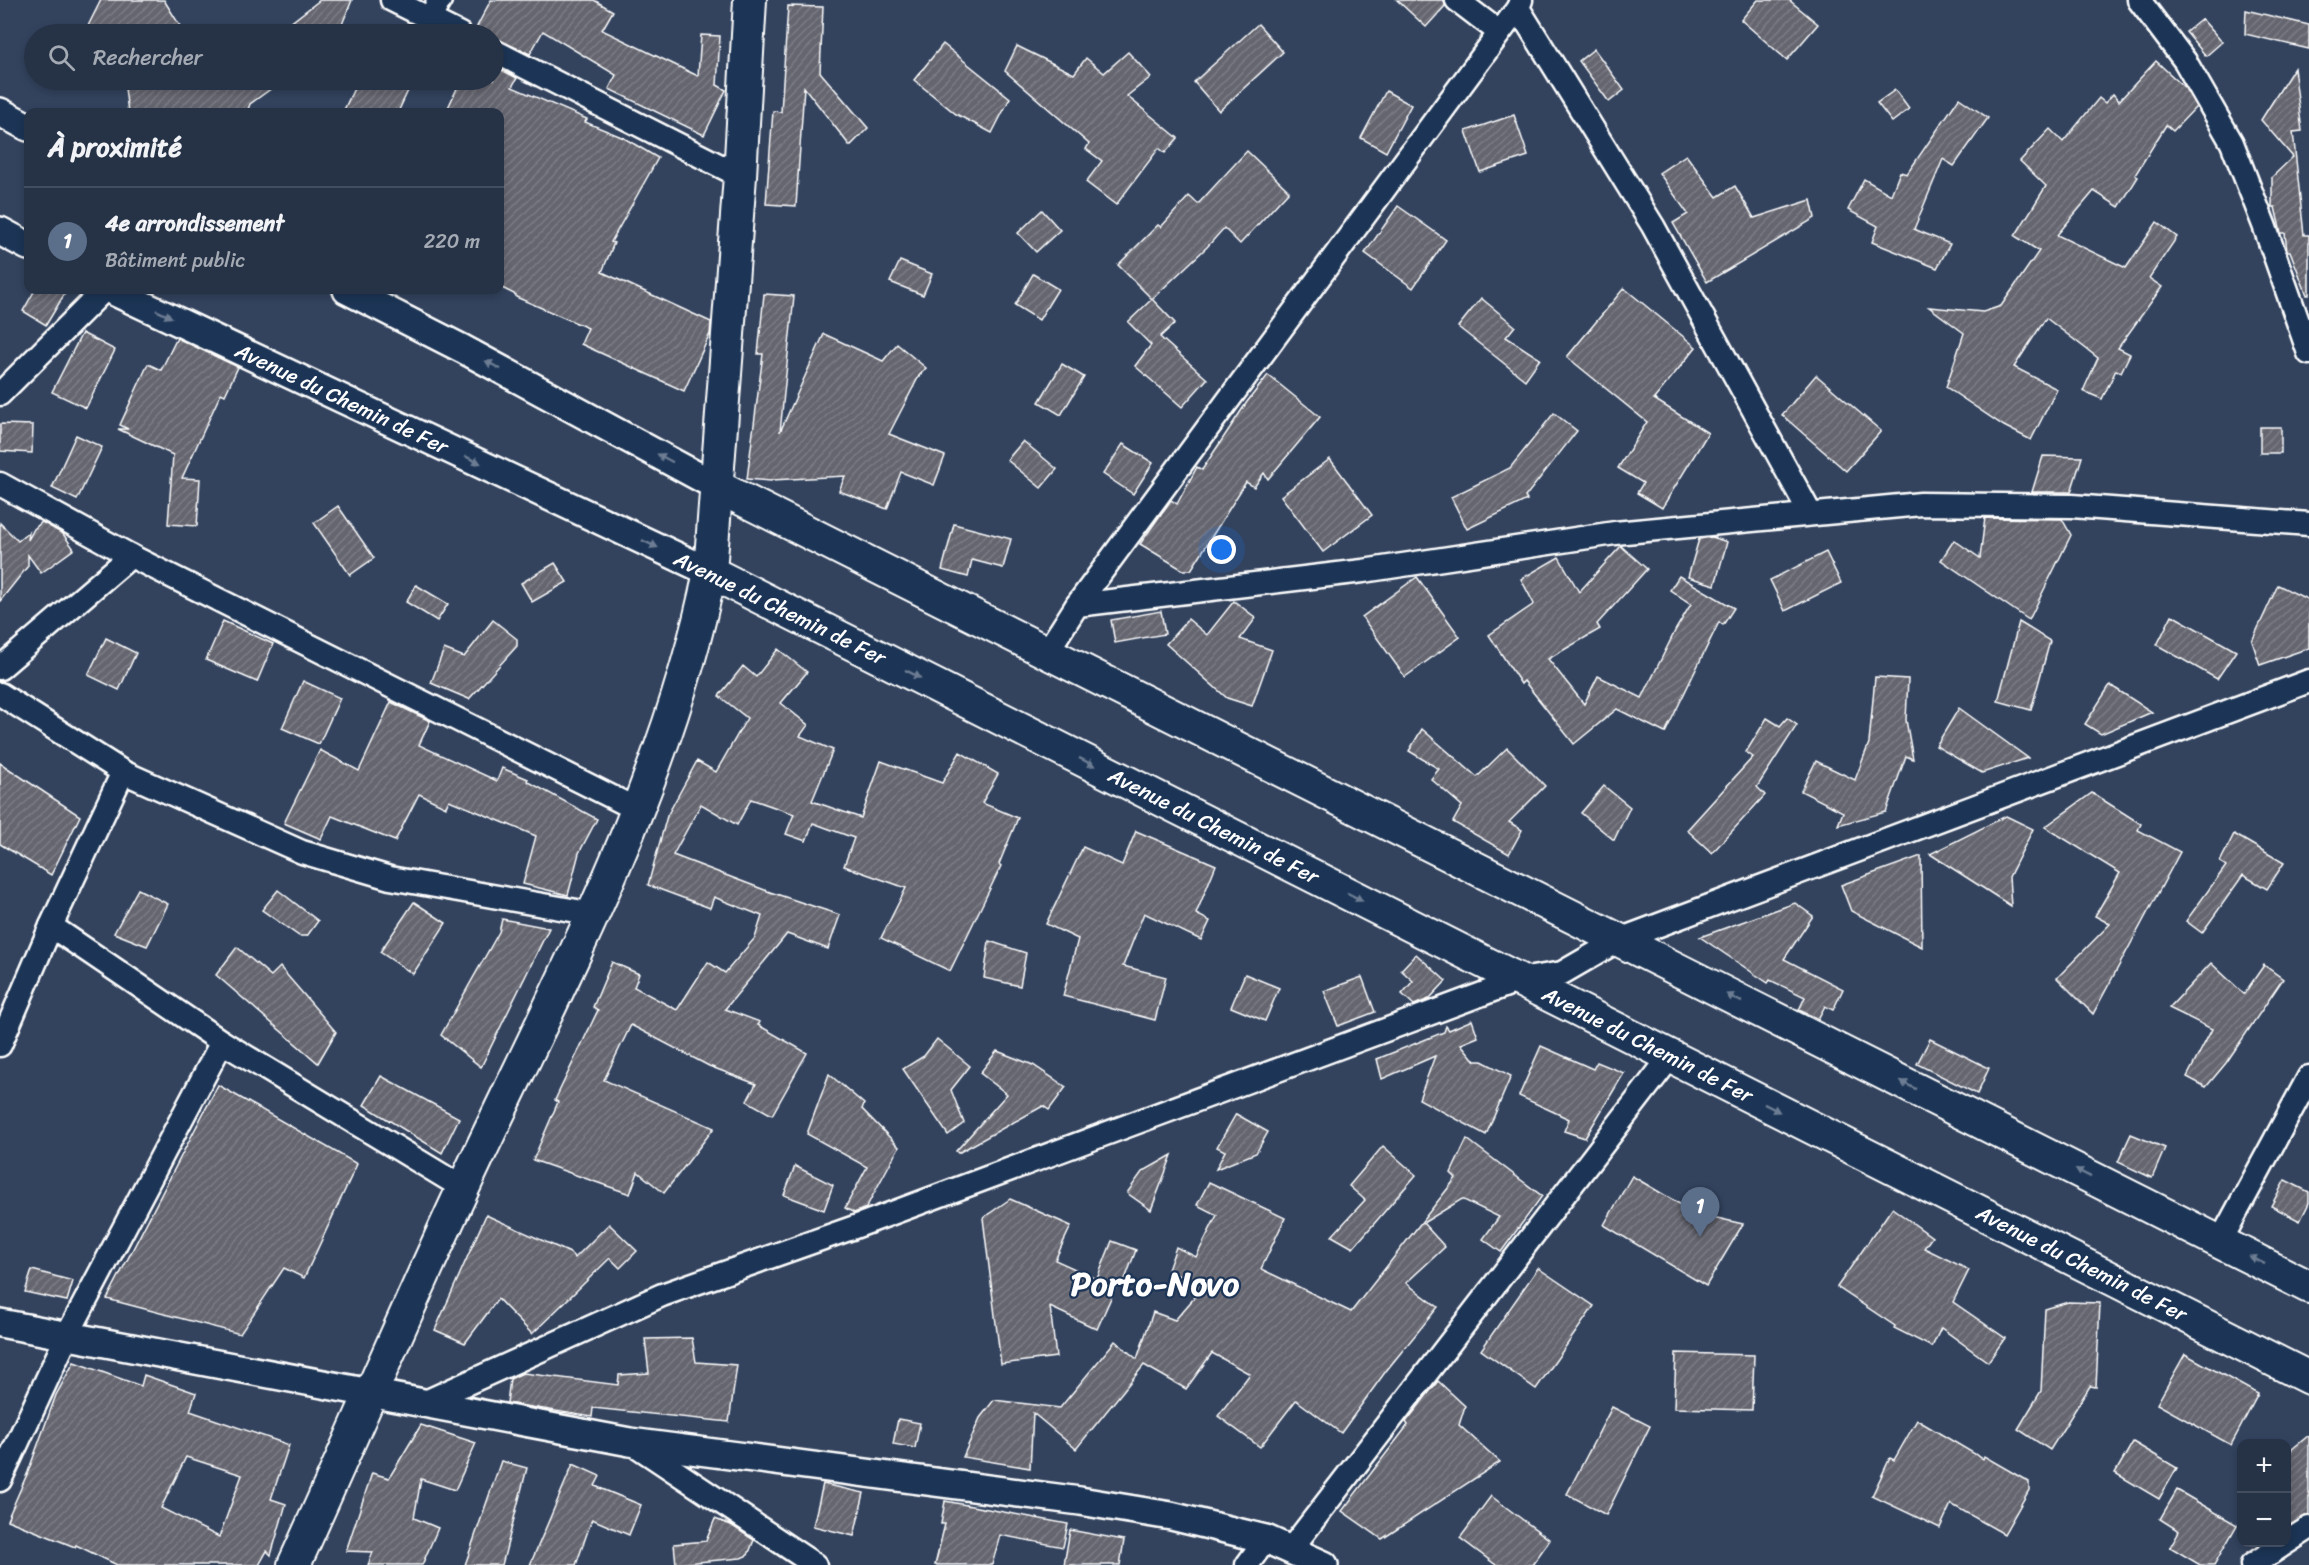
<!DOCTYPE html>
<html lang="fr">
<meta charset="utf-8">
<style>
:root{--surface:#263246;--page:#323e51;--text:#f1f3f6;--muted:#a4aab3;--line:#424d5f;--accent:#90b9f0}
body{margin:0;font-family:Sriracha,sans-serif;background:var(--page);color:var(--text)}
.controls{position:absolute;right:18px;bottom:18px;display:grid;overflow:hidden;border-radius:12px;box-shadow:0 3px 9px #0003}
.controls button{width:54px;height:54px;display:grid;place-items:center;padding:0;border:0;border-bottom:2px solid var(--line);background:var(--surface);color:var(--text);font:30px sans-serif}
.you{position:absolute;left:1222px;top:550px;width:21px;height:21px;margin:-15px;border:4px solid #fff;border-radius:50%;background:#1a73e8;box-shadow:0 0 0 9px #1a73e833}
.badge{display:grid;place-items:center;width:39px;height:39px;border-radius:50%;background:var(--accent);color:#fff;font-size:20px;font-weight:700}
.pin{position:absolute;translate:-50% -50px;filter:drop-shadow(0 2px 3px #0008)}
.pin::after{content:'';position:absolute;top:32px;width:21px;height:18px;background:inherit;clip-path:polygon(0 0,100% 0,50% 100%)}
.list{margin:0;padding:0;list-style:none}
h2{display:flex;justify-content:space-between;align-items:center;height:78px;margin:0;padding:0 24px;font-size:26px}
h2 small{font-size:20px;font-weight:400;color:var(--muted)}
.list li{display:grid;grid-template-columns:39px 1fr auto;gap:18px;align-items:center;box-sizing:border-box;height:108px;padding:0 24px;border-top:2px solid var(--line)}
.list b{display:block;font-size:22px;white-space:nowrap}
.list p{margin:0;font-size:20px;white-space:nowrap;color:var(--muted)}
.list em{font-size:20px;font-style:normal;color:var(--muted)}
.icon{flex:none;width:33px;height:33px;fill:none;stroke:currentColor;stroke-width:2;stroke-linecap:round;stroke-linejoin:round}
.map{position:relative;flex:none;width:2309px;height:1565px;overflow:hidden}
.search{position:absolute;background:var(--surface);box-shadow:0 3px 9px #0003;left:24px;top:24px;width:480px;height:66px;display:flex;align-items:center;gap:15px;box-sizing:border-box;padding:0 21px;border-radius:33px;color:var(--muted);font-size:22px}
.panel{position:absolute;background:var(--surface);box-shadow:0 3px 9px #0003;left:24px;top:108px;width:480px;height:186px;border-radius:12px}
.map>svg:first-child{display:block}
.building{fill:url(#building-hatch);stroke:#fff;stroke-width:1.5;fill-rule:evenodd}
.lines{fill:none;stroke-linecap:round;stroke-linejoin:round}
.minor-casing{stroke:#fff;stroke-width:27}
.tertiary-casing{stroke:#fff;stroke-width:32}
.secondary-casing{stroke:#fff;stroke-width:36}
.minor{stroke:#1d3557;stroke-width:22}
.tertiary{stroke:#1d3557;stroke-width:27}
.secondary{stroke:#1d3557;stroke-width:32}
.oneway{fill:#6c7c92}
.labels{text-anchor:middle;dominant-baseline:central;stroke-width:4.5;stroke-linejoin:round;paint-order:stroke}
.street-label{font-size:21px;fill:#fff;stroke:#1d3557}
.town-label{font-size:33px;font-weight:bold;fill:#fff;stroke:#1d3557}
</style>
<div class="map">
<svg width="2309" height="1565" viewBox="0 0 2309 1565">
<defs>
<pattern id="building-hatch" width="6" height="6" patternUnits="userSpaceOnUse" patternTransform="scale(1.5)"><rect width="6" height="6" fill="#65656f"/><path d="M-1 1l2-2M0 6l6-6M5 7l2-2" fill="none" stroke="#7c7c85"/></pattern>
</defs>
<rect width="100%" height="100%" fill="#33435e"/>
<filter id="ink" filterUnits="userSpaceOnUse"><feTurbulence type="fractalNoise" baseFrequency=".0167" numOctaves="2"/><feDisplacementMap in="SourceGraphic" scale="12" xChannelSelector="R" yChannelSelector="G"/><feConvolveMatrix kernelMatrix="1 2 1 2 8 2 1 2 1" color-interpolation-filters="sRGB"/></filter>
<g filter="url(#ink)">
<g class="building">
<polygon points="101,0 164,0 185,34 84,34"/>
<polygon points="320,0 352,0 338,34 276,34"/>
<polygon points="491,0 594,0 613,11 602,30 698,76 701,35 720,36 717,85 726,90 704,135 609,89 616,75 543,31 530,54 494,38 494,34 473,34"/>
<polygon points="1397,0 1444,0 1445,6 1426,27"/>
<polygon points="1758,0 1789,0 1818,24 1787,60 1741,20"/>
<polygon points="788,6 823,7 820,72 868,128 850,146 804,87 796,206 766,204 773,111 781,112"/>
<polygon points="2246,10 2309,25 2309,49 2245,34"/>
<polygon points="2202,19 2222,42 2206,56 2186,32"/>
<polygon points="1258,24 1283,52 1219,111 1194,82"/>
<polygon points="943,44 1010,98 992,133 956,114 914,80"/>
<polygon points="1017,46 1074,74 1086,58 1104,73 1128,52 1151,77 1127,96 1178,138 1165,153 1159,148 1116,205 1086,182 1102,161 1086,149 1089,144 1005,71"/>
<polygon points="1594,49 1624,90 1609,102 1579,61"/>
<polygon points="2156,61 2185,88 2196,107 2173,131 2166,125 2135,175 2138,177 2119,207 2094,191 2057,235 2126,268 2157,222 2177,237 2149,278 2162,287 2118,348 2130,354 2121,372 2116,370 2102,399 2083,391 2098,358 2046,318 2014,367 2057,389 2031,440 2004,426 1946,387 1964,333 1929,307 1983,312 2001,306 2039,251 2015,236 2046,186 2020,161 2050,129 2063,142 2099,98 2105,103 2113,94 2119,101"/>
<polygon points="494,66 517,78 512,87 587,119 585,122 624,138 658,158 611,242 614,243 602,272 711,322 710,334 684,391 581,344 588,328 516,297 516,295 500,287 500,112 446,112 461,80 494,80"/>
<polygon points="2294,68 2302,131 2293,132 2304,235 2309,235 2309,295 2307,295 2290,251 2287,251 2285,233 2281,233 2275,207 2272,207 2272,177 2293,157 2261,120"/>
<polygon points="124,80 283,80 250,104 247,112 128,112"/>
<polygon points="358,80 413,80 398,112 343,112"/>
<polygon points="1895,90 1909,109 1892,122 1877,103"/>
<polygon points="1386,91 1411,105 1386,152 1361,138"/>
<polygon points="1959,98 1988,118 1954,166 1943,159 1914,229 1950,244 1937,268 1872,242 1878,226 1848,210 1864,179 1891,195 1900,172 1907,174"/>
<polygon points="1514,115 1528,156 1480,172 1466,131"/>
<polygon points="1247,151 1289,191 1240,244 1224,228 1207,247 1152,299 1118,265 1158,225 1161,227 1189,196 1198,204"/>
<polygon points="1686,155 1717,197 1735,186 1754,218 1811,200 1815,218 1707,282 1673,223 1688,214 1659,173"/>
<polygon points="1398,206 1446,240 1413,288 1365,253"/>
<polygon points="1042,210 1060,230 1036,252 1018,233"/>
<polygon points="900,261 932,274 923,295 890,282"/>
<polygon points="1033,274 1058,289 1039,320 1015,305"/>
<polygon points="1624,288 1696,347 1654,399 1708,433 1662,508 1637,493 1643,483 1618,468 1647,422 1567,357"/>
<polygon points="35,290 67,290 46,325 23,311"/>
<polygon points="764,294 794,296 780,432 824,334 883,361 897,344 926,368 919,376 889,434 945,456 934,485 901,472 887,509 839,491 845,476 772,480 771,481 747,479 763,354 758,354"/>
<polygon points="1481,298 1515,326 1506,337 1540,359 1525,380 1458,327"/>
<polygon points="1152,299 1175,323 1160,337 1207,379 1182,407 1135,366 1151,345 1128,322"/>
<polygon points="82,333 115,350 86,408 52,392"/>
<polygon points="177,338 238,367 225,395 221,393 182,478 200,479 197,526 168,524 173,455 118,429 128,429 120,425 148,364 161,370"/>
<polygon points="1062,364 1084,377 1061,415 1039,402"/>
<polygon points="1268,375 1320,417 1268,479 1264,473 1254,487 1246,482 1191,570 1183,570 1140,544 1171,500 1177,504 1197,467 1202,470 1247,402"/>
<polygon points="1816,375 1881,431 1846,471 1782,415"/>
<polygon points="1554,413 1577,431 1525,497 1527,500 1467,529 1451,497 1510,468"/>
<polygon points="0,424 33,425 32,453 0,451"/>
<rect x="2260" y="427" width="21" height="26"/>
<polygon points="76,435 102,447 77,500 52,488"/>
<polygon points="1023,441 1057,469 1041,488 1007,460"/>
<polygon points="1123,444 1153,463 1133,494 1103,474"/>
<polygon points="2043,456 2082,457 2071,492 2032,492"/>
<polygon points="1330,459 1372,515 1323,552 1281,496"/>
<polygon points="338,506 374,558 350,575 314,523"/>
<polygon points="1985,518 2062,519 2071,535 2029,620 1941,560 1954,540 1980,558"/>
<polygon points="42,522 63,534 74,549 41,573 28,555 28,566 0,601 0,523 18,541 29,532 28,540 34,529"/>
<polygon points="954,524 1011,539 1003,568 972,560 968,577 942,570"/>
<polygon points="1712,537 1727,542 1715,585 1688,577 1699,539"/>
<polygon points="1621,546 1647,569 1597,624 1600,629 1548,659 1584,704 1598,676 1642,698 1676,629 1691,604 1670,590 1679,576 1734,608 1723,625 1719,622 1665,733 1617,709 1574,744 1524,681 1521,684 1489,635 1534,604 1521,579 1559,557 1579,592"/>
<polygon points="1826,552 1841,583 1785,611 1770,580"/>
<polygon points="555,563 567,582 532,602 521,583"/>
<polygon points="1417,577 1460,637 1405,677 1362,617"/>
<polygon points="416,585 448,604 437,621 406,602"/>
<polygon points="2278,585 2309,600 2309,648 2260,665 2252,641"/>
<polygon points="1234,601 1256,618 1240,639 1272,650 1252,706 1227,698 1166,644 1188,619 1207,635"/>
<polygon points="1161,611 1165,634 1115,643 1111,620"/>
<polygon points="2172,615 2236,651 2217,679 2157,645"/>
<polygon points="493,620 517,639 517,646 469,699 431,683 444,649 464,657"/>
<polygon points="223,621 273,644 257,682 206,660"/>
<polygon points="2019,622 2050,641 2031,710 1998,701"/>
<polygon points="106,638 136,653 119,690 88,675"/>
<polygon points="778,649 807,672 781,703 808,725 800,736 833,750 812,801 861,818 881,761 942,783 960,752 998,774 982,803 1018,818 999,864 1001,866 950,971 881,938 906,888 844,866 854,838 813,823 806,841 786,834 794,814 751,799 737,825 701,804 673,855 770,892 840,915 828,949 787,934 725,1009 760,1022 758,1025 807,1053 772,1115 747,1101 756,1084 709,1066 631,1025 604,1080 714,1128 664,1193 638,1172 630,1194 533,1160 558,1102 555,1100 598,1010 593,1007 612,962 639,974 634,987 677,1010 708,962 725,973 755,938 762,916 714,897 710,908 648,885 667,816 697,761 716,772 747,718 719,696 743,666 756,677"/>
<polygon points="1875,677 1908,679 1906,720 1913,759 1906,756 1886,812 1838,825 1843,812 1801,791 1816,761 1855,780 1869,743"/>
<polygon points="303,681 340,698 319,744 282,728"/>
<polygon points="2110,685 2152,712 2101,734 2085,724"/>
<polygon points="391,702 430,721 419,745 497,781 502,768 528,779 527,781 597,819 579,853 568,895 523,884 536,836 449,800 446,807 419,794 395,841 332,816 321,839 284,823 320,750 359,771"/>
<polygon points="1959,708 2028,758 1982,773 1936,746"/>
<polygon points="1767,718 1780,726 1787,718 1797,725 1757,787 1765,795 1712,853 1687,830 1753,757 1746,752"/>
<polygon points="1422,729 1477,777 1507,748 1545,786 1509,822 1522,830 1509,854 1453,822 1462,806 1431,779 1439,769 1409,751"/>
<polygon points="0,763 80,816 51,875 0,844"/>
<polygon points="1604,786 1630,807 1614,840 1581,813"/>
<polygon points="2092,793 2141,824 2138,830 2180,852 2093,1014 2057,978 2110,924 2095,916 2120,873 2045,827"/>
<polygon points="2006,816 2033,829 2009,877 2011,906 1930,854"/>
<polygon points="1136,831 1216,865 1196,914 1210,921 1201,940 1144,913 1123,966 1166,977 1155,1020 1063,996 1078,939 1046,924 1083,847 1122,865"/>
<polygon points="2234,834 2284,863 2267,889 2243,875 2202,933 2186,921 2226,866 2220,862"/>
<polygon points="1921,856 1922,947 1851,911 1841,885"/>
<polygon points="138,889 168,904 147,946 114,933"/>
<polygon points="278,890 318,921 307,936 299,936 262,910"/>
<polygon points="414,902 446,923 413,974 380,952"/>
<polygon points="1795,903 1813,916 1784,959 1843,989 1833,1010 1825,1006 1818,1019 1799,1010 1805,997 1770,980 1768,983 1700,937"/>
<polygon points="502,919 549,928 481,1067 441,1035 499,932"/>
<polygon points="989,941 1026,953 1020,986 984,978"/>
<polygon points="237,947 271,976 280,967 336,1032 318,1063 216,975"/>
<polygon points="1416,954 1446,981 1429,999 1414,1005 1402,994 1413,981 1401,970"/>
<polygon points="2211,963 2244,994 2264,965 2283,979 2226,1063 2206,1087 2187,1077 2212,1029 2169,1008"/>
<polygon points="1245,974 1279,988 1265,1021 1231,1007"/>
<polygon points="1362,977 1375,1012 1338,1026 1324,991"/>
<polygon points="1472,1020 1478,1037 1461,1044 1475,1061 1482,1061 1511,1076 1486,1135 1419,1099 1435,1056 1382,1079 1377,1059 1444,1032 1446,1026 1449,1030"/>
<polygon points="937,1039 970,1066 951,1090 964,1123 948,1135 903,1069 924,1056"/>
<polygon points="1930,1039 1989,1068 1977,1094 1917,1064"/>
<polygon points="1541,1046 1593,1069 1597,1062 1624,1073 1585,1138 1564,1131 1569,1119 1519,1096"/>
<polygon points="997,1051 1033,1065 1066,1087 1049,1110 1043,1106 958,1153 956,1151 1007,1094 980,1073"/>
<polygon points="829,1074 864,1104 862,1109 899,1147 866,1208 854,1213 845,1208 867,1167 807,1134"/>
<polygon points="381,1076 459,1118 442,1153 364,1105"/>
<polygon points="218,1085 357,1164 304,1278 284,1268 240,1334 107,1299"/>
<polygon points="1236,1114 1268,1132 1256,1153 1216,1169 1225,1151 1217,1147"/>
<polygon points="2131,1134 2165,1148 2152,1178 2118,1162"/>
<polygon points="1467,1139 1542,1196 1501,1252 1483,1239 1499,1217 1462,1199 1423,1223 1445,1247 1406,1283 1438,1307 1386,1371 1341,1433 1296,1400 1260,1447 1218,1416 1250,1374 1212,1353 1186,1389 1144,1365 1076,1449 1033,1413 1030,1468 963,1457 980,1418 994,1400 1060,1408 1115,1341 1137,1359 1153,1312 1175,1320 1201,1290 1195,1287 1196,1284 1168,1270 1176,1247 1196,1257 1217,1215 1197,1205 1209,1182 1285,1218 1261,1269 1351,1312 1456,1178 1451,1173"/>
<polygon points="1383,1146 1416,1175 1353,1248 1332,1236 1365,1200 1349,1186"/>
<polygon points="1172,1155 1151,1210 1127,1193 1142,1172"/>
<polygon points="795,1166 833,1185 824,1210 784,1195"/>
<polygon points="1632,1176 1695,1213 1743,1224 1706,1286 1604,1225"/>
<polygon points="2285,1180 2309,1192 2309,1203 2300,1221 2271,1206"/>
<polygon points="1010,1199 1071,1226 1055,1260 1097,1279 1112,1241 1136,1250 1124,1282 1119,1280 1097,1329 1050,1307 1056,1357 1001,1364 983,1218"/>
<polygon points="1892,1208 1932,1237 1924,1248 1969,1270 1953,1302 2005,1338 1988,1362 1941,1328 1932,1347 1894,1328 1895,1326 1837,1287"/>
<polygon points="486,1215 570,1253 575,1258 609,1224 637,1251 620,1268 610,1258 532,1334 498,1299 465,1343 435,1330"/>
<polygon points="1538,1268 1594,1306 1536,1389 1481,1350"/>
<polygon points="32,1270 73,1281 67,1301 25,1292"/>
<polygon points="2068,1302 2100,1303 2096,1387 2090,1386 2050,1450 2018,1429 2041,1391 2045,1309"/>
<polygon points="692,1338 696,1362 737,1365 729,1422 593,1408 592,1417 507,1403 510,1379 523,1373 618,1385 619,1375 649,1373 645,1339"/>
<polygon points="1676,1353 1754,1355 1752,1410 1674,1408"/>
<polygon points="2185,1354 2258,1394 2231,1445 2157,1404"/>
<path d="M74,1362L141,1386L144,1375L196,1393L190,1411L289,1445L271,1499L286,1504L271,1555L267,1551L259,1565H117L76,1545L75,1547L7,1520L28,1472L56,1395ZM186,1457L242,1475L219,1537L161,1508Z"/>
<polygon points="1438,1381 1465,1406 1459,1425 1500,1462 1382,1539 1342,1511 1408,1425 1406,1422"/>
<polygon points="1612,1407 1650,1426 1606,1515 1567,1494"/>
<polygon points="898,1419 920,1423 915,1448 893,1444"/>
<polygon points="1917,1420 1983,1459 1984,1456 2029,1482 2029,1490 2004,1534 1951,1504 1940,1528 1872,1496 1890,1458 1894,1460"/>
<polygon points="421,1425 476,1443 455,1490 421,1479 414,1518 438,1528 422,1565 368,1565 373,1552 346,1551 372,1473 389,1478"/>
<polygon points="2309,1435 2309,1515 2286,1527 2286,1454"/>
<polygon points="2133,1442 2177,1468 2159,1499 2115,1473"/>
<polygon points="501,1461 527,1468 502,1565 465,1565"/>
<polygon points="573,1464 600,1476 595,1486 641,1505 629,1535 592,1519 576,1565 530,1565"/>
<polygon points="823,1484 864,1493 854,1536 813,1526"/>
<polygon points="2177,1490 2237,1525 2214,1565 2200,1565 2170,1547 2179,1531 2160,1519"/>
<polygon points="1491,1496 1550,1540 1532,1565 1496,1565 1460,1538"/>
<polygon points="945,1501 1068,1524 1063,1547 1000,1535 992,1565 935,1565 945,1524 941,1524"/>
<polygon points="715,1519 731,1525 754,1540 748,1555 741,1558 676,1564 674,1544 706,1541"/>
<polygon points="1070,1530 1124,1540 1120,1565 1064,1565"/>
</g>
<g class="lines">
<defs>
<g id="minor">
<polyline points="392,0 460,34"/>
<polyline points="1457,0 1499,32"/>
<polyline points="2139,0 2185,61 2232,143 2264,225 2309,353"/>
<polyline points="1518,8 1653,226 1810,513"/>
<polyline points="429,19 440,0"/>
<polyline points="494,51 740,176"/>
<polyline points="0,394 104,290"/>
<polyline points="0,484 131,556 638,810"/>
<polyline points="1077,605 1518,8 1521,0"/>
<polyline points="1047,652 1077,605 1363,571 1615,533 1921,504 2072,506 2309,524"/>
<polyline points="0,668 131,556"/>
<polyline points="0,694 123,772 302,852 390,878 594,914"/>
<polyline points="51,926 222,1042 463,1188"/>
<polyline points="0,1045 51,926 123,772"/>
<polyline points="2220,1242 2309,1077"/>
<polyline points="421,1404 662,1295 852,1228 1520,980 1562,973 1619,940 2309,681"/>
<polyline points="631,1442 815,1565"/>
<polyline points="0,1480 67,1336 222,1042"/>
<polyline points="1291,1549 1671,1056"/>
<polyline points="1247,1565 1266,1539"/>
<polyline points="2252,1565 2309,1528"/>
</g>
<g id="tertiary">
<polyline points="0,112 28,127"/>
<polyline points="0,231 28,246"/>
<path id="s1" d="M111,290L710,572"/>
<polyline points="347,290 463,349 716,486"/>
<polyline points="0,1323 630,1442 1080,1501 1171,1516 1266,1539 1324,1565"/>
</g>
<g id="secondary">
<polyline points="716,486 2309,1287"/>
<path id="s2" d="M710,572L2309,1378"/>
<path d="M294,1565C357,1427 416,1287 481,1150C570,963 669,776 710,572L740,176L750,0"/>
</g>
</defs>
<use href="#minor" class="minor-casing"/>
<use href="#tertiary" class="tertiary-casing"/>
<use href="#secondary" class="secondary-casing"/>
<use href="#minor" class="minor"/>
<use href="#tertiary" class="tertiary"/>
<use href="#secondary" class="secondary"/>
</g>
<defs><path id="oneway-solid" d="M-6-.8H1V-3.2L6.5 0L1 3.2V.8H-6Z" transform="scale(1.5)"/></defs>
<g class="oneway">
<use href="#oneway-solid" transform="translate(164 314) rotate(25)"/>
<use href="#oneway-solid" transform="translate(493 365) rotate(-152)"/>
<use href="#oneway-solid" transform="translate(665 458) rotate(-152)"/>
<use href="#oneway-solid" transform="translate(473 460) rotate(25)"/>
<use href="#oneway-solid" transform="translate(650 544) rotate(25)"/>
<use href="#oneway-solid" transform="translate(913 674) rotate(27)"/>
<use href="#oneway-solid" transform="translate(1087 762) rotate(27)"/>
<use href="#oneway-solid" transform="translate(1355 897) rotate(27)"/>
<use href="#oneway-solid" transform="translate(1734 998) rotate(-153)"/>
<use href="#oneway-solid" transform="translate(1908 1085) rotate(-153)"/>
<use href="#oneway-solid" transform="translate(1772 1108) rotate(27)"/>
<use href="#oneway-solid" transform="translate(2083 1173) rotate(-153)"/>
<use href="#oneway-solid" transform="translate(2257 1260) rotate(-153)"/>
</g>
</g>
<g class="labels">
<g class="street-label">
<text stroke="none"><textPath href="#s1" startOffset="255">Avenue du Chemin de Fer</textPath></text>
<text transform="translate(780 608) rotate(26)">Avenue du Chemin de Fer</text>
<text stroke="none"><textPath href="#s2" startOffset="564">Avenue du Chemin de Fer</textPath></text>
<text stroke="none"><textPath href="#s2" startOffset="1050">Avenue du Chemin de Fer</textPath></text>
<text stroke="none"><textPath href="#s2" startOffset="1536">Avenue du Chemin de Fer</textPath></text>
</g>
<g class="town-label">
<text x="1155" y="1284">Porto-Novo</text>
</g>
</g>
</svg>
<div class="controls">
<button>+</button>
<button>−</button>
</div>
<div class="you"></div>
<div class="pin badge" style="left:1700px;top:1237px;background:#5c6f8a">1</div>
<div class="search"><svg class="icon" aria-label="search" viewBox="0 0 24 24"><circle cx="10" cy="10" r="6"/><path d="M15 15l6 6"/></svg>Rechercher</div>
<section class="panel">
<h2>À proximité<small></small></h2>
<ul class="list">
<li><span class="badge" style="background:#5c6f8a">1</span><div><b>4e arrondissement</b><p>Bâtiment public</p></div><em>220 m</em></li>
</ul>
</section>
</div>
